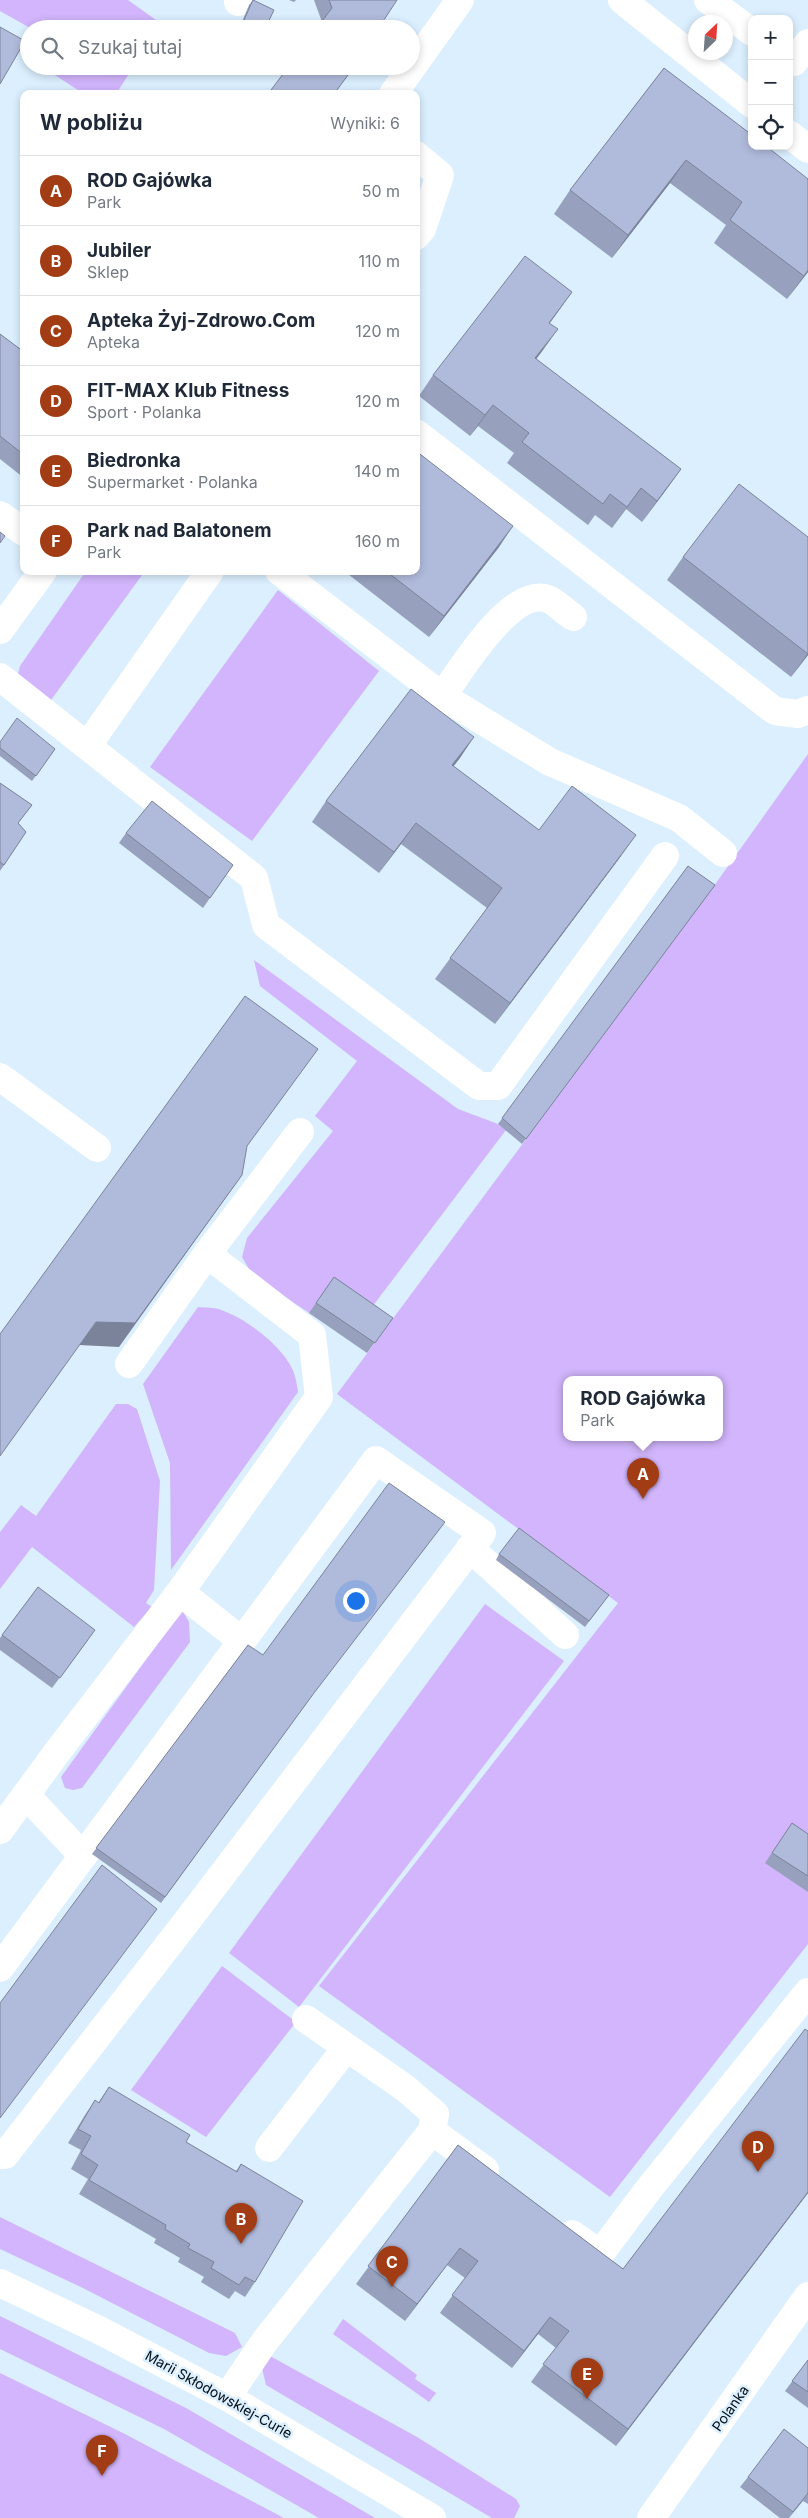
<!DOCTYPE html>
<html lang="pl">
<meta charset="utf-8">
<style>
:root{--surface:#fff;--page:#f6f6f7;--text:#1f2937;--muted:#747a83;--line:#e0e1e3;--accent:#a23c14}
body{margin:0;font-family:Inter,sans-serif;background:var(--page);color:var(--text)}
.controls{position:absolute;right:15px;top:15px;display:grid;overflow:hidden;border-radius:10px;box-shadow:0 2px 8px #0003}
.controls button{width:45px;height:45px;display:grid;place-items:center;padding:0;border:0;border-bottom:1px solid var(--line);background:var(--surface);color:var(--text);font:25px sans-serif}
.compass{position:absolute;left:688px;top:15px;width:45px;height:45px;border-radius:50%;background:var(--surface);box-shadow:0 2px 8px #0003;rotate:25deg}
.you{position:absolute;left:355px;top:1600px;width:18px;height:18px;margin:-12px;border:4px solid #fff;border-radius:50%;background:#1a73e8;box-shadow:0 0 0 8px #1a73e833}
.badge{display:grid;place-items:center;width:32px;height:32px;border-radius:50%;background:var(--accent);color:#fff;font-size:16px;font-weight:700}
.pin{position:absolute;translate:-50% -41px;filter:drop-shadow(0 1px 2px #0008)}
.pin::after{content:'';position:absolute;top:26px;width:18px;height:15px;background:inherit;clip-path:polygon(0 0,100% 0,50% 100%)}
.popup{position:absolute;left:563px;top:1376px;width:160px;height:65px;box-sizing:border-box;display:grid;place-content:center;border-radius:10px;background:var(--surface);filter:drop-shadow(0 1px 4px #0005);font-size:16px;white-space:nowrap;color:var(--muted)}
.popup b{font-size:19px;color:var(--text)}
.popup::after{content:'';position:absolute;left:50%;top:100%;margin-left:-10px;border:10px solid transparent;border-top-color:var(--surface)}
.list{margin:0;padding:0;list-style:none}
h2{display:flex;justify-content:space-between;align-items:center;height:65px;margin:0;padding:0 20px;font-size:21px}
h2 small{font-size:16px;font-weight:400;color:var(--muted)}
.list li{display:grid;grid-template-columns:32px 1fr auto;gap:15px;align-items:center;box-sizing:border-box;height:70px;padding:0 20px;border-top:1px solid var(--line)}
.list b{display:block;font-size:19px;white-space:nowrap}
.list p{margin:0;font-size:16px;white-space:nowrap;color:var(--muted)}
.list em{font-size:16px;font-style:normal;color:var(--muted)}
.icon{flex:none;width:28px;height:28px;fill:none;stroke:currentColor;stroke-width:2;stroke-linecap:round;stroke-linejoin:round}
.map{position:relative;flex:none;width:808px;height:2518px;overflow:hidden}
.search{position:absolute;background:var(--surface);box-shadow:0 2px 8px #0003;left:20px;top:20px;width:400px;height:55px;display:flex;align-items:center;gap:12px;box-sizing:border-box;padding:0 18px;border-radius:28px;color:var(--muted);font-size:19px}
.panel{position:absolute;background:var(--surface);box-shadow:0 2px 8px #0003;left:20px;top:90px;width:400px;height:485px;border-radius:10px}
.map>svg:first-child{display:block}
.green{fill:#d2b5fc;fill-rule:evenodd}
.lines{fill:none;stroke-linecap:round;stroke-linejoin:round}
.minor{stroke:#fff;stroke-width:28}
.wall{fill:#97a1bd}
.shaded-wall{fill:#7b839a}
.building{fill:#b0bbdc;stroke:#7b839a}
.labels{text-anchor:middle;dominant-baseline:central;stroke-width:5;stroke-linejoin:round;paint-order:stroke}
.street-label{font-size:14px;fill:#030d15;stroke:#dbeffe}
</style>
<div class="map">
<svg width="808" height="2518" viewBox="0 0 808 2518">
<rect width="100%" height="100%" fill="#dbeffe"/>
<g class="green">
<polygon points="0,0 128,0 163,25 160,29 32,29 0,11"/>
<polygon points="41,66 134,66 116,94 84,94"/>
<polygon points="86,571 145,571 51,700 18,674 20,666"/>
<polygon points="278,590 379,671 252,841 150,767"/>
<path d="M808,754V1944L610,2197L319,1986L618,1603L337,1394L711,890ZM567,1380H719V1438H567Z"/>
<polygon points="254,960 458,1109 498,1124 506,1130 363,1319 320,1320 253,1276 242,1257 247,1238 333,1131 315,1116 357,1061 260,986"/>
<path d="M198,1307C205,1308 215,1307 221,1310C246,1318 285,1348 294,1373C296,1379 297,1386 298,1392L171,1570L170,1463L143,1384Z"/>
<polygon points="116,1404 128,1404 137,1409 160,1481 154,1590 146,1603 152,1607 134,1627 32,1547 0,1589 0,1532 21,1505 36,1516"/>
<polygon points="485,1604 564,1661 299,2007 229,1953"/>
<polygon points="182,1610 189,1622 190,1642 82,1788 73,1790 65,1788 61,1777"/>
<polygon points="222,1966 296,2022 206,2137 131,2090"/>
<polygon points="0,2217 235,2333 242,2347 226,2356 209,2353 83,2288 0,2249"/>
<polygon points="0,2316 186,2408 375,2518 319,2518 164,2429 0,2349"/>
<polygon points="343,2319 417,2375 415,2379 436,2393 429,2402 333,2334"/>
<polygon points="270,2356 417,2437 516,2499 520,2506 514,2518 492,2518 266,2385 262,2368"/>
<polygon points="0,2373 123,2433 284,2518 0,2518"/>
</g>
<g class="lines">
<g class="minor">
<polyline points="622,0 752,104"/>
<polyline points="708,0 752,32"/>
<polyline points="238,2 239,0"/>
<polyline points="789,59 794,62 808,43"/>
<polyline points="393,94 460,0"/>
<polyline points="789,134 808,149"/>
<polyline points="416,155 440,175 422,229 416,236"/>
<polyline points="416,433 775,711 798,714 808,710"/>
<polyline points="0,515 24,532"/>
<path d="M279,571L442,696C461,671 511,585 548,599C556,602 565,612 573,617"/>
<polyline points="0,630 43,571"/>
<polyline points="0,677 254,878 266,925 479,1086 498,1086 665,856"/>
<polyline points="442,696 550,762 679,818 723,853"/>
<polyline points="88,745 210,571"/>
<polyline points="0,1077 97,1148"/>
<polyline points="207,1254 300,1132"/>
<polyline points="470,1548 565,1635"/>
<polyline points="180,1592 242,1641"/>
<polyline points="26,1795 83,1856"/>
<polyline points="0,1830 58,1751 180,1592 319,1397 312,1335 207,1254 129,1364"/>
<polyline points="0,1968 376,1460 482,1533 184,1925 5,2155 0,2155"/>
<polyline points="432,2131 485,2170"/>
<polyline points="269,2148 346,2048"/>
<polyline points="572,2234 600,2254 648,2190 808,1992"/>
<polyline points="0,2283 101,2331 227,2397 432,2518"/>
<polyline points="227,2397 265,2341 432,2131 435,2114 405,2088 306,2019"/>
<polyline points="651,2518 808,2296"/>
</g>
</g>
<g class="wall">
<polygon points="253,0 265,29 239,29 249,5"/>
<polygon points="289,0 296,0 294,2"/>
<polygon points="314,0 397,0 322,22"/>
<polygon points="233,66 248,66 243,74"/>
<polygon points="289,66 354,66 334,94"/>
<polygon points="664,68 808,272 787,299 714,243 726,225 670,183 612,258 554,214 570,190"/>
<polygon points="572,292 550,323 543,350 536,359 681,469 666,490 642,522 626,509 612,528 595,515 588,525 507,463 514,453 478,426 470,436 419,396 433,375"/>
<polygon points="0,334 24,352 24,478 0,459"/>
<polygon points="808,537 808,655 791,677 667,580 683,557"/>
<polygon points="499,547 429,637 344,571 416,571"/>
<polygon points="0,742 55,749 32,781 0,756"/>
<polygon points="460,758 453,766 539,830 621,856 495,1024 435,979 487,908 401,844 379,873 312,822 326,801"/>
<polygon points="0,783 32,805 18,823 26,832 0,871"/>
<polygon points="126,833 233,865 203,908 119,843"/>
<polygon points="688,866 715,885 522,1144 498,1124"/>
<polygon points="334,1277 393,1318 367,1353 309,1313"/>
<polygon points="499,1554 609,1595 585,1627 496,1560"/>
<polygon points="38,1587 88,1640 52,1688 0,1650 0,1638"/>
<polygon points="248,1645 310,1698 161,1903 92,1854"/>
<polygon points="792,1823 808,1834 808,1892 765,1863"/>
<polygon points="808,2031 808,2193 616,2446 531,2382 556,2348 538,2334 512,2368 440,2313 465,2278 447,2265 405,2321 356,2284 458,2145 623,2269"/>
<polygon points="109,2087 186,2142 236,2171 241,2164 255,2282 245,2297 235,2291 229,2299 201,2282 204,2277 178,2262 180,2258 154,2243 156,2239 79,2194 88,2179 71,2169 81,2150 68,2143 85,2115 95,2100 98,2103"/>
<polygon points="808,2360 808,2408 785,2391"/>
<polygon points="808,2448 808,2504 803,2501 789,2518 780,2518 740,2487 748,2477"/>
</g>
<g class="shaded-wall">
<polygon points="686,160 670,183 612,258 628,235"/>
<polygon points="808,270 808,272 787,299"/>
<polygon points="572,292 557,313 534,344 549,323"/>
<polygon points="558,329 543,350 521,379 535,358"/>
<polygon points="493,405 478,426 470,436 485,415"/>
<polygon points="681,469 666,490 642,522 657,501"/>
<polygon points="641,488 626,509 612,528 627,507"/>
<polygon points="513,526 499,547 429,637 444,616"/>
<polygon points="808,653 808,655 791,677"/>
<polygon points="474,737 460,758 438,786 452,765"/>
<polygon points="416,823 401,844 379,873 394,852"/>
<polygon points="636,835 621,856 495,1024 510,1003"/>
<polygon points="242,1175 119,1347 79,1345 96,1322"/>
<polygon points="808,2192 808,2193 616,2446 628,2429"/>
<polygon points="460,2248 447,2265 405,2321 417,2304"/>
<polygon points="550,2317 538,2334 512,2368 524,2351"/>
</g>
<g class="building">
<polygon points="253,0 274,10 265,29 240,29"/>
<polygon points="329,0 397,0 378,29 316,29 332,8"/>
<polygon points="0,27 25,41 0,84"/>
<polygon points="289,66 345,66 351,71 334,94 268,94"/>
<polygon points="664,68 752,135 752,146 766,146 808,179 808,270 804,276 730,220 742,202 686,160 628,235 570,190"/>
<polygon points="525,256 572,292 549,323 558,329 535,358 681,469 657,501 641,488 627,507 610,494 603,504 522,442 529,433 493,405 485,415 433,375"/>
<polygon points="0,334 24,352 24,455 0,436"/>
<polygon points="416,451 513,526 444,616 386,571 416,571"/>
<polygon points="739,484 808,537 808,654 683,557"/>
<polygon points="0,532 5,536 0,543"/>
<polygon points="411,689 474,737 452,765 539,830 572,786 636,835 510,1003 450,958 502,888 416,823 394,852 326,801"/>
<polygon points="17,718 55,749 36,776 0,748 0,742"/>
<polygon points="0,783 32,805 18,823 26,832 4,865 0,862"/>
<polygon points="152,801 233,865 210,898 126,833"/>
<polygon points="688,866 715,885 526,1139 502,1118"/>
<polygon points="245,996 318,1049 247,1146 242,1175 135,1323 96,1322 0,1456 0,1334"/>
<polygon points="334,1277 393,1318 375,1343 316,1303"/>
<polygon points="389,1483 445,1522 314,1693 165,1897 96,1848 248,1645 263,1655"/>
<polygon points="519,1528 609,1595 589,1621 499,1554"/>
<polygon points="38,1587 95,1630 60,1678 2,1635"/>
<polygon points="792,1823 808,1834 808,1876 772,1853"/>
<polygon points="102,1865 157,1909 0,2118 0,2003"/>
<polygon points="805,2029 808,2031 808,2192 628,2429 543,2364 569,2331 550,2317 524,2351 452,2295 478,2261 460,2248 417,2304 368,2266 458,2145 623,2269"/>
<polygon points="109,2087 190,2135 186,2142 237,2172 241,2164 303,2201 255,2282 245,2277 239,2285 211,2268 214,2262 188,2248 190,2244 165,2229 166,2225 89,2180 98,2165 81,2154 91,2136 78,2129 95,2100 99,2103"/>
<polygon points="808,2360 808,2392 792,2381"/>
<polygon points="784,2429 808,2448 808,2493 793,2512 748,2477"/>
</g>
<g class="labels">
<g class="street-label">
<text transform="translate(219 2394) rotate(29)">Marii Skłodowskiej-Curie</text>
<text transform="translate(730 2408) rotate(-55)">Polanka</text>
</g>
</g>
</svg>
<div class="controls">
<button>+</button>
<button>−</button>
<button><svg class="icon" aria-label="locate" viewBox="0 0 24 24"><circle cx="12" cy="12" r="6"/><path d="M12 2v4M12 18v4M2 12h4M18 12h4"/></svg></button>
</div>
<svg class="compass" viewBox="-18 -18 36 36"><path d="M0-13l5 13h-10z" fill="#e53935"/><path d="M0 13l5-13h-10z" fill="#747a83"/></svg>
<div class="you"></div>
<div class="pin badge" style="left:643px;top:1499px">A</div>
<div class="popup"><b>ROD Gajówka</b>Park</div>
<div class="pin badge" style="left:241px;top:2244px">B</div>
<div class="pin badge" style="left:392px;top:2287px">C</div>
<div class="pin badge" style="left:758px;top:2172px">D</div>
<div class="pin badge" style="left:587px;top:2399px">E</div>
<div class="pin badge" style="left:102px;top:2476px">F</div>
<div class="search"><svg class="icon" aria-label="search" viewBox="0 0 24 24"><circle cx="10" cy="10" r="6"/><path d="M15 15l6 6"/></svg>Szukaj tutaj</div>
<section class="panel">
<h2>W pobliżu<small>Wyniki: 6</small></h2>
<ul class="list">
<li><span class="badge">A</span><div><b>ROD Gajówka</b><p>Park</p></div><em>50 m</em></li>
<li><span class="badge">B</span><div><b>Jubiler</b><p>Sklep</p></div><em>110 m</em></li>
<li><span class="badge">C</span><div><b>Apteka Żyj-Zdrowo.Com</b><p>Apteka</p></div><em>120 m</em></li>
<li><span class="badge">D</span><div><b>FIT-MAX Klub Fitness</b><p>Sport · Polanka</p></div><em>120 m</em></li>
<li><span class="badge">E</span><div><b>Biedronka</b><p>Supermarket · Polanka</p></div><em>140 m</em></li>
<li><span class="badge">F</span><div><b>Park nad Balatonem</b><p>Park</p></div><em>160 m</em></li>
</ul>
</section>
</div>
